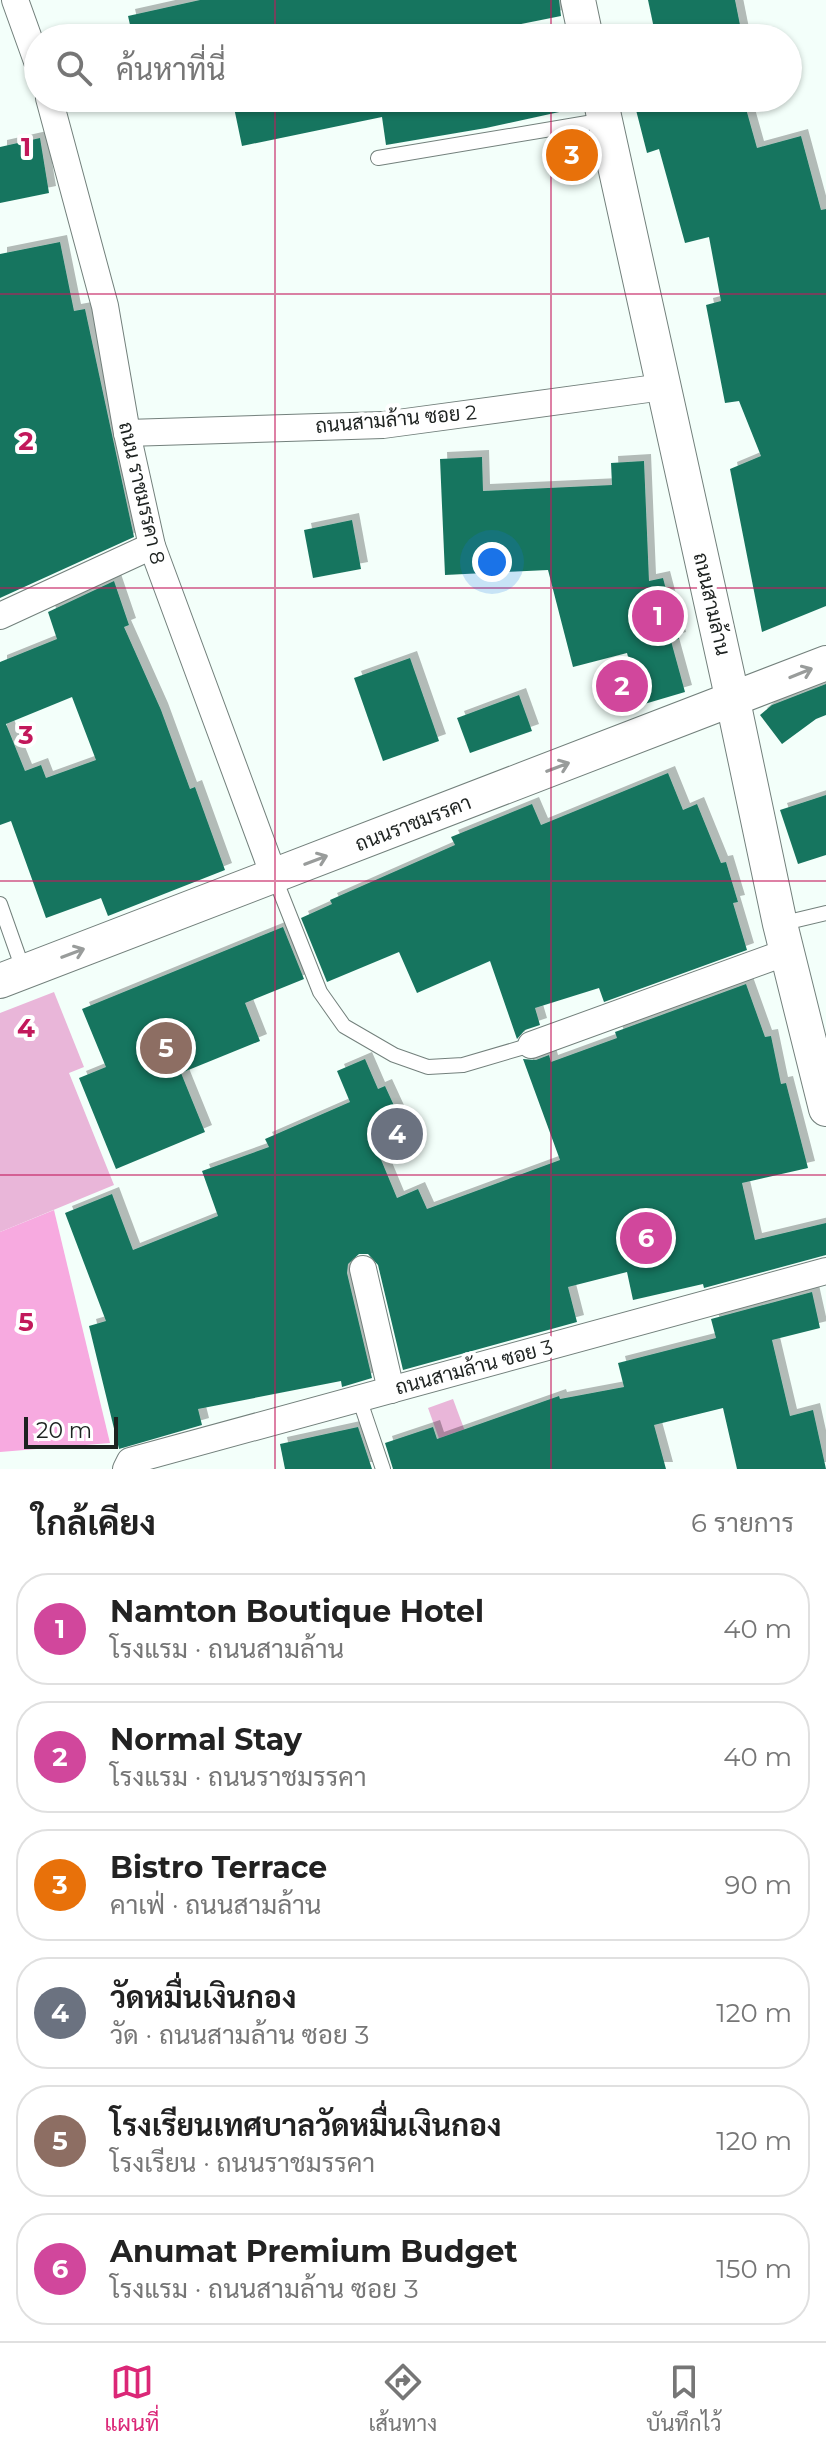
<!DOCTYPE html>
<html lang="th">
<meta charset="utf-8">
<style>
:root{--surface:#fff;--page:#f6f6f6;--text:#222;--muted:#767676;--line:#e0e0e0;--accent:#db2777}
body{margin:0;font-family:Montserrat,Sarabun,sans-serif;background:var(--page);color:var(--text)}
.scale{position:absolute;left:24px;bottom:20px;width:94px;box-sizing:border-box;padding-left:8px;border:4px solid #1d2220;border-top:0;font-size:22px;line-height:28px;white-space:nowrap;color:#1d2220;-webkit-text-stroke:6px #fff;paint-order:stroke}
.you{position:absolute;left:492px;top:562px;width:28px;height:28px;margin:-20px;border:6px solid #fff;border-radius:50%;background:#1a73e8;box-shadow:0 0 0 12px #1a73e833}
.badge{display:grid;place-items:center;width:52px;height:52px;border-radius:50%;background:var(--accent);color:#fff;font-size:26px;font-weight:700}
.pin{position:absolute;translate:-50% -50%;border:4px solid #fff;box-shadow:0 2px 8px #0006}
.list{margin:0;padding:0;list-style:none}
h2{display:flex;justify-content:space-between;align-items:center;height:104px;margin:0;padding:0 32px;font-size:34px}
h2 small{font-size:26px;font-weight:400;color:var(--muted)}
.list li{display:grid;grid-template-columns:52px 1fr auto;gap:24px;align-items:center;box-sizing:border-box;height:112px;margin:0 16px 16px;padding:0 16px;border:2px solid var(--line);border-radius:32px}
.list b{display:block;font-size:30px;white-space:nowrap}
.list p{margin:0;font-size:26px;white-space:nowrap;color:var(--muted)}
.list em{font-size:26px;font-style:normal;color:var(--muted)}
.icon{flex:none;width:44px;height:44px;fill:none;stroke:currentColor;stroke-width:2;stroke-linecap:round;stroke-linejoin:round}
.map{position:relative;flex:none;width:826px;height:1469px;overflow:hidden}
.search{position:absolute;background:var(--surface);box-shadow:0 2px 6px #0004;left:24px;right:24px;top:24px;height:88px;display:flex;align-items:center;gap:20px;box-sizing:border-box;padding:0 28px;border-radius:44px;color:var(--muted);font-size:30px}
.sheet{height:872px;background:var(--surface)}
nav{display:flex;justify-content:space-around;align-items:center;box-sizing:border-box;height:112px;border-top:2px solid var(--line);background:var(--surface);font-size:22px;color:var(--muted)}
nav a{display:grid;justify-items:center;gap:4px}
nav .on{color:var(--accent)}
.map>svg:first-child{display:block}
.green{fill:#e9b6d9}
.forest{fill:#f7aae0}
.building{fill:#19755f;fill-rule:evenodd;filter:url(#shadow)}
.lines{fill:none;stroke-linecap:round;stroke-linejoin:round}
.service-casing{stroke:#73807c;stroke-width:16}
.minor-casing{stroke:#73807c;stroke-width:28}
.tertiary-casing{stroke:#73807c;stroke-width:36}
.service{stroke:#fff;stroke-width:14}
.minor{stroke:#fff;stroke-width:26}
.tertiary{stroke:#fff;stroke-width:34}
.oneway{stroke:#999c9b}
.grid{fill:none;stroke:#c2185b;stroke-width:2;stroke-opacity:0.55}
.labels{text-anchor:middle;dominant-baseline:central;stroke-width:8;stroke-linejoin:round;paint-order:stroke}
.street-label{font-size:20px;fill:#1d2220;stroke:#fff}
.grid-label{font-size:26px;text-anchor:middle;font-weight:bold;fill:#c2185b;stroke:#fff;stroke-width:8;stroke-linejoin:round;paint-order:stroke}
</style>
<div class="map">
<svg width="826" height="1469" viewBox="0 0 826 1469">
<defs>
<filter id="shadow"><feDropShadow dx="7" dy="-7" stdDeviation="0" flood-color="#0004"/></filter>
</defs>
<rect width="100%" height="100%" fill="#f3fffa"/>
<g class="green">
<polygon points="54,992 84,1067 69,1073 114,1185 0,1232 0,1013"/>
<polygon points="453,1399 479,1469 450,1469 428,1408"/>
</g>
<polygon class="forest" points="54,1210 110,1443 0,1452 0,1232"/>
<g class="building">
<polygon points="200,0 559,0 561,16 451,38 133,38 128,16"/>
<polygon points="648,0 735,0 742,35 726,38 656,38"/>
<polygon points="232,98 572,98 573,109 486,128 386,145 382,117 242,146"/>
<polygon points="684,98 743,98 757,148 801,136 821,210 826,209 826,606 762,632 730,469 761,456 739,401 725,403 706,305 721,301 709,237 685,243 659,149 647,153 636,110"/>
<polygon points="40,138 49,193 0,203 0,147"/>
<polygon points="60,242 74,311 85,309 134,537 0,598 0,254"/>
<polygon points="482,457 483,491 612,485 611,463 644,461 649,581 663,578 679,639 671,641 685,692 641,705 627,653 573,667 548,570 445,575 440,459"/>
<polygon points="352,520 361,569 313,578 304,530"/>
<path d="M114,581L129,625L124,627L161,710L190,789L195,787L225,870L108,916L101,898L46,918L11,821L0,825V662L57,639L48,612ZM72,697L96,760L46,778L41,765L25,771L6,724Z"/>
<polygon points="410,658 439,741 383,761 354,678"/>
<polygon points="826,684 826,715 816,719 782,744 760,715 772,705"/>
<polygon points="519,695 532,731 470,753 457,718"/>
<polygon points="668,773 683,810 697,804 721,863 726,862 738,902 733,903 747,950 604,1002 599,988 535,1008 540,1025 525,1030 517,1039 490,961 417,993 399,952 327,982 301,918 332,904 330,900 455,845 451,837 532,804 541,825"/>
<polygon points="826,795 826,855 798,864 780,810"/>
<polygon points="283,927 304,979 245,1003 260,1041 181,1073 205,1132 116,1169 79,1078 106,1067 82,1009"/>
<polygon points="746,984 765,1037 771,1036 781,1084 786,1083 808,1168 742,1183 755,1240 826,1223 826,1255 704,1288 703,1284 633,1300 627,1272 568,1287 577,1322 403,1370 378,1265 368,1254 359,1254 348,1264 347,1273 372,1378 342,1387 341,1381 198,1409 202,1425 119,1449 89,1326 106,1321 65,1213 112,1194 133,1250 218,1216 202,1171 269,1147 265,1139 350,1102 337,1071 365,1059 378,1089 385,1086 408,1136 377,1150 397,1198 418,1189 427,1209 560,1160 523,1059 536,1060 549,1055 551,1062 617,1038 615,1032"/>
<polygon points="812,1292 820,1328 772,1340 790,1416 813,1410 826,1469 737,1469 723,1408 654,1425 666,1469 393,1469 385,1443 433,1427 437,1439 559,1396 560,1399 624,1387 618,1363 716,1338 711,1319"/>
<polygon points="358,1427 372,1469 285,1469 280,1444"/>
</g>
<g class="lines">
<defs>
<g id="service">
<polyline points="378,158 605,120"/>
<polyline points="274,876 320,992 344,1026 394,1055 428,1067 463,1065 531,1045"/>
<polyline points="0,904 24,972"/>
<polyline points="780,924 826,913"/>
<polyline points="359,1398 383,1469"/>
</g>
<g id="minor">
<polyline points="15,0 38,64"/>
<polyline points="49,98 105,306 127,433 152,546 274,876"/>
<polyline points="127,433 383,425 663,387"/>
<polyline points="0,616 152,546"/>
<polyline points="531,1045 787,952"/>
<polyline points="363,1269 391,1390"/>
<polyline points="126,1469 130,1461 826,1271"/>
</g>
<g id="tertiary">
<polyline points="578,0 586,38"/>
<polyline points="600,98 733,701 780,924 826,1109"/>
<polyline points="0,981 826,663"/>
</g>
</defs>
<use href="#service" class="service-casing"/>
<use href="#minor" class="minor-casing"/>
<use href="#tertiary" class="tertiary-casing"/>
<use href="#service" class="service"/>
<use href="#minor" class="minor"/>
<use href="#tertiary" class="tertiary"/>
</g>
<defs><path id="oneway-shaft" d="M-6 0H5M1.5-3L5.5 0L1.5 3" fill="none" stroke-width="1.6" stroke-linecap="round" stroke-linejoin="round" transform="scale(2)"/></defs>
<g class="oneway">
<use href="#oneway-shaft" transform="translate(801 673) rotate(-22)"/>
<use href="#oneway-shaft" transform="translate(558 767) rotate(-21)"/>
<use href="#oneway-shaft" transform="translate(316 860) rotate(-21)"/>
<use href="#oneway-shaft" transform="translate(73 953) rotate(-21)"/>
</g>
<path class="grid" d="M275,0V38M551,0V38M275,98V1469M551,98V1469M0,294H826M0,588H826M0,881H826M0,1175H826"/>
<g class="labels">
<g class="street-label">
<text transform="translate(396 419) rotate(-5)">ถนนสามล้าน ซอย 2</text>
<text transform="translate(142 493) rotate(77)">ถนน ราชมรรคา 8</text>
<text transform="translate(712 604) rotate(77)">ถนนสามล้าน</text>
<text transform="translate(413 823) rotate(-21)">ถนนราชมรรคา</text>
<text transform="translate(474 1367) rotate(-15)">ถนนสามล้าน ซอย 3</text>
</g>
</g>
<g class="grid-label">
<text x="26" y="156">1</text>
<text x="26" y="450">2</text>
<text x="26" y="744">3</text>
<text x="26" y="1037">4</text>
<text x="26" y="1331">5</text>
</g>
</svg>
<div class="scale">20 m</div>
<div class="you"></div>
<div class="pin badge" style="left:658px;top:616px;background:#d1479c">1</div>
<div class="pin badge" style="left:622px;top:686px;background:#d1479c">2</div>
<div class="pin badge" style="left:572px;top:155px;background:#e8710a">3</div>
<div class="pin badge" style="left:397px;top:1134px;background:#6b7280">4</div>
<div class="pin badge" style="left:166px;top:1048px;background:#8d6e63">5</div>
<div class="pin badge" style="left:646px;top:1238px;background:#d1479c">6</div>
<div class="search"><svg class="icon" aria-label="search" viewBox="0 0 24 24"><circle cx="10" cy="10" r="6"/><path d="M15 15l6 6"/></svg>ค้นหาที่นี่</div>
</div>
<section class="sheet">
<h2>ใกล้เคียง<small>6 รายการ</small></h2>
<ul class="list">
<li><span class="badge" style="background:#d1479c">1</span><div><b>Namton Boutique Hotel</b><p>โรงแรม · ถนนสามล้าน</p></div><em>40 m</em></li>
<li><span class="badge" style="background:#d1479c">2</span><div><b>Normal Stay</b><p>โรงแรม · ถนนราชมรรคา</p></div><em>40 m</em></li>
<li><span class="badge" style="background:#e8710a">3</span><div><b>Bistro Terrace</b><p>คาเฟ่ · ถนนสามล้าน</p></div><em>90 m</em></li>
<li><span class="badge" style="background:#6b7280">4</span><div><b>วัดหมื่นเงินกอง</b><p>วัด · ถนนสามล้าน ซอย 3</p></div><em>120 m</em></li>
<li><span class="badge" style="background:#8d6e63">5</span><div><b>โรงเรียนเทศบาลวัดหมื่นเงินกอง</b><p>โรงเรียน · ถนนราชมรรคา</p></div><em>120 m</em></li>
<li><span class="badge" style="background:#d1479c">6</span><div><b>Anumat Premium Budget</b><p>โรงแรม · ถนนสามล้าน ซอย 3</p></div><em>150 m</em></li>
</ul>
</section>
<nav>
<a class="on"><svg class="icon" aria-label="map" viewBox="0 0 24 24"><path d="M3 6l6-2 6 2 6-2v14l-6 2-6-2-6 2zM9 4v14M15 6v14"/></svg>แผนที่</a>
<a><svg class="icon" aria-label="directions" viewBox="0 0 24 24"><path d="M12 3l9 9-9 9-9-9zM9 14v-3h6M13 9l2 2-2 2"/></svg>เส้นทาง</a>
<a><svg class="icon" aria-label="saved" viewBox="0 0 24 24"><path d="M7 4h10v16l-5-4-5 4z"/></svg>บันทึกไว้</a>
</nav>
